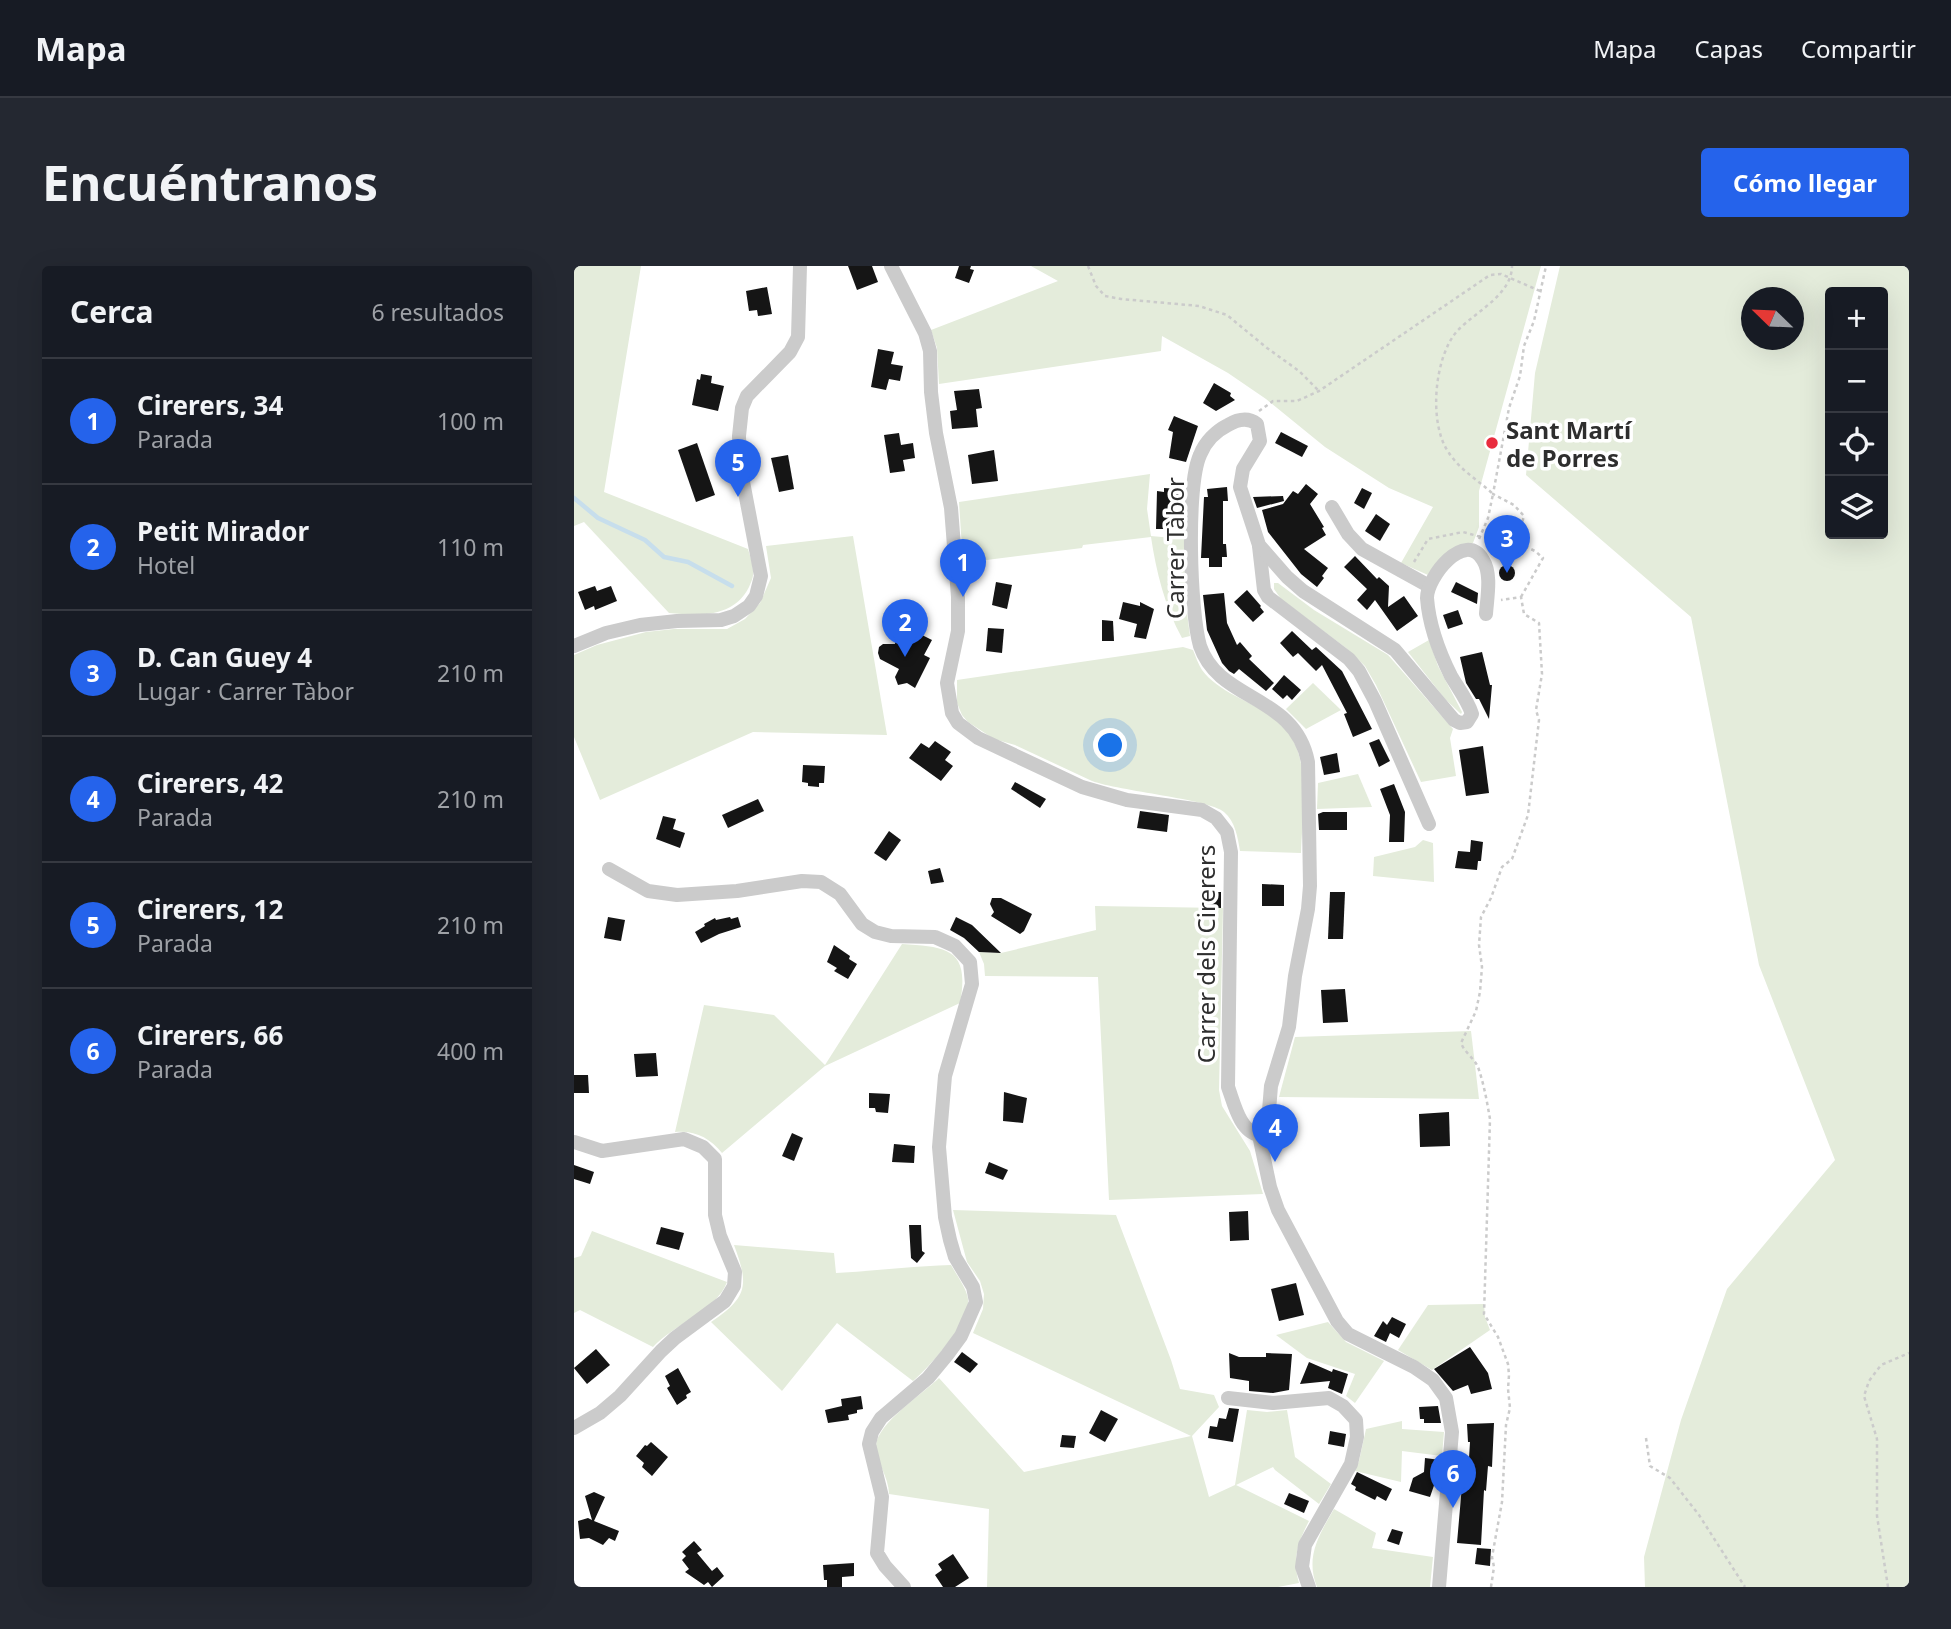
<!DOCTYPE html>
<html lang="es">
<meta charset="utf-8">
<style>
:root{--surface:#171b24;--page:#242831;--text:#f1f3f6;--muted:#9ea1a6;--line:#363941;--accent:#2563eb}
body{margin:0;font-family:"Noto Sans",sans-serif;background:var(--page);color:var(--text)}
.controls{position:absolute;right:21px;top:21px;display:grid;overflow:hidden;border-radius:7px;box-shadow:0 7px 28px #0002}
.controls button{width:63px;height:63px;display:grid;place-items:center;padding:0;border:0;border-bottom:2px solid var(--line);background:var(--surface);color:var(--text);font:35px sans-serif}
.compass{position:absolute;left:1167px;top:21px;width:63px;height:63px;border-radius:50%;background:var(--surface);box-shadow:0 7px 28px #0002;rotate:293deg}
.you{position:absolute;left:537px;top:480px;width:24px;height:24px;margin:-18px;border:5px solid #fff;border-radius:50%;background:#1a73e8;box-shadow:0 0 0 10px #1a73e833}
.badge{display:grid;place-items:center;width:46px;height:46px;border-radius:50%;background:var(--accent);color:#fff;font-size:23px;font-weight:700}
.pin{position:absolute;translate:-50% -58px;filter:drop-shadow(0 2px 4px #0008)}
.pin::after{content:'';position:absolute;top:37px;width:24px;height:21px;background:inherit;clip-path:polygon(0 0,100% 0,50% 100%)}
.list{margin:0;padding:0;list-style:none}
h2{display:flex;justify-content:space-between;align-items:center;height:91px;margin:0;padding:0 28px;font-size:30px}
h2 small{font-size:23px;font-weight:400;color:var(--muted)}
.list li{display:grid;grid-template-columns:46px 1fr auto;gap:21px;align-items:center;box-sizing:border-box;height:126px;padding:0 28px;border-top:2px solid var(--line)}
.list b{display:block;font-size:26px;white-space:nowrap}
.list p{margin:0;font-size:23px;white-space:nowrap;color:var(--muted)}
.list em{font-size:23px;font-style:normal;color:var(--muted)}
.icon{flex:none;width:38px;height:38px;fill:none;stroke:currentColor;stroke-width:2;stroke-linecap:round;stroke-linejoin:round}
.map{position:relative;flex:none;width:1335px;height:1321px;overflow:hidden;border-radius:7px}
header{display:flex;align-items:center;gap:42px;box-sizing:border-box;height:98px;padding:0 35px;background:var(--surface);border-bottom:2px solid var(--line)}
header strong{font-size:33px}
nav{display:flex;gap:38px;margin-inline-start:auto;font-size:24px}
.intro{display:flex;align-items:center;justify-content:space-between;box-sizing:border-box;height:168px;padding:0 42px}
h1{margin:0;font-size:49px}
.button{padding:18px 32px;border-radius:7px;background:var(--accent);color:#fff;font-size:24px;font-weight:700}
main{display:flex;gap:42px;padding:0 42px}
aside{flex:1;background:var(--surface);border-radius:7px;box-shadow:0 7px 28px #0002}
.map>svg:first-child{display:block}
.green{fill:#e4ecdb;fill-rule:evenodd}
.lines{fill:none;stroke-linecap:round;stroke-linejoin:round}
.stream{stroke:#c7deec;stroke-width:4.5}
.building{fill:#151515}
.path{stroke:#cbcbcb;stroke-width:2.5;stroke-dasharray:3.5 3.5;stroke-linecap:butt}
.street{stroke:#cbcbcb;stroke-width:14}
.poi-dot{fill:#e92c3e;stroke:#fff;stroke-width:2.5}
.labels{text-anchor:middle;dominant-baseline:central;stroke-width:7;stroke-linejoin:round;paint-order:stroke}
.poi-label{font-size:24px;font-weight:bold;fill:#2e2e2e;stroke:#fff;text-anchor:start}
.street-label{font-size:24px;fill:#2e2e2e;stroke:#fff}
</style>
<header>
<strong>Mapa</strong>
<nav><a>Mapa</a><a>Capas</a><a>Compartir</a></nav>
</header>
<div class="intro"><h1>Encuéntranos</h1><a class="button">Cómo llegar</a></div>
<main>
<aside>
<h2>Cerca<small>6 resultados</small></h2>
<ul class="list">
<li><span class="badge">1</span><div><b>Cirerers, 34</b><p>Parada</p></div><em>100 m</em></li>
<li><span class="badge">2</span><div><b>Petit Mirador</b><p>Hotel</p></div><em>110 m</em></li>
<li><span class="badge">3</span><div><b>D. Can Guey 4</b><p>Lugar · Carrer Tàbor</p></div><em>210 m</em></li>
<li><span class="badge">4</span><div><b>Cirerers, 42</b><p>Parada</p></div><em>210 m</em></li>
<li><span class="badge">5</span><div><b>Cirerers, 12</b><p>Parada</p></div><em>210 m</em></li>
<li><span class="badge">6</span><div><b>Cirerers, 66</b><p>Parada</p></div><em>400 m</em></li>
</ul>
</aside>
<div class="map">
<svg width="1335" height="1321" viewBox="0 0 1335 1321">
<rect width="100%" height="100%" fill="#fff"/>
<g class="green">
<path d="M0,0H67L30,226L174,283C176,290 179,298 179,305C180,311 177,316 175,321C160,352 124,350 95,347L10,256L0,260Z"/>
<path d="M457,0H967L905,225V261L899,277C877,280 866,291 854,309L827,297L859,241L815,222L751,181L692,133L654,107L588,70L587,85L365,118L363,82L357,64L484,15Z"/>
<path d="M986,0H1335V1321H1071L1070,1291L1107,1154L1153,1023L1261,894L1185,699L1117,351L952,209L961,107ZM1309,26V268H1256V26ZM1178,32H1220V74H1178Z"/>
<path d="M576,208L573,243L577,270L610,273L611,332L616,370L608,372C591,341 582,305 577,271L509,279L508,282L389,297L385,236Z"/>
<polygon points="279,270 313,469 179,466 26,534 0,471 0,389 23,379 72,366 100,363 153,363 171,353 186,337 197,312 192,280"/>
<polygon points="700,317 704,317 740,344 814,389 879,463 876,472 882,510 847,516 802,419 791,400 772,382 707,333 700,323"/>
<polygon points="855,374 864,400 888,446 887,448 871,433 834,386"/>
<path d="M609,381L619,384C622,391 624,398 628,404C651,435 703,439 720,476C735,505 728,554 727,587L666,585C664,572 661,555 650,546C635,533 545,525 518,515L441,479L420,473L394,456L388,449L383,437V414Z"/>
<polygon points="739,417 767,444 732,463 712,443"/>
<polygon points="784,508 798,541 743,543 744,517"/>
<polygon points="849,574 859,577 860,616 799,610 800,591 841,581"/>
<polygon points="521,640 649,642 645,824 648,840 676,885 689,928 535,934 524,711 411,710 410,698 405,686 427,687 522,664"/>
<path d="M328,678C374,681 396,683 386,737L251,800L148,887C136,872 121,864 101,866L130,739L200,749L251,799Z"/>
<polygon points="897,765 905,833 705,831 721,771"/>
<path d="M379,944L542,949L597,1094L606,1123L640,1129L645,1141L618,1170L635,1231L661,1219L673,1144L693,1146L713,1144L721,1191L757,1218L745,1238L701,1204L699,1201L662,1219L735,1255C724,1276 718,1293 725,1317L704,1321H413L415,1243L315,1228C315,1211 302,1196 302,1180C303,1157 350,1127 365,1112L450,1206L617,1170L399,1067L409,1043L410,1028L406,1015L393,996Z"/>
<path d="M18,965L153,1016C143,1044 99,1059 79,1081L6,1044L0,1047V992L7,990Z"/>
<path d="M160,979L260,987L262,1007C301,1005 338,1000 377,999C382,1008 393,1023 394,1033C397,1056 355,1101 339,1115L263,1057L208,1125L137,1056C174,1031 175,1019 160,979Z"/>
<polygon points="910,1038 911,1051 916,1064 858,1104 824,1084 854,1039"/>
<polygon points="754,1056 772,1076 810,1095 781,1137 772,1130 781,1108 733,1092 702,1069"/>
<polygon points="828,1155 828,1163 870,1166 868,1190 828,1185 827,1216 781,1205 785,1195 792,1163"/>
<path d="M760,1243L802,1267L798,1282L859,1291L856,1321H743C731,1291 745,1269 760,1243Z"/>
</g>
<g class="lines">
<polyline class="stream" points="0,232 24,252 71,274 90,291 114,296 158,320"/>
</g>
<g class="building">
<polygon points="274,0 298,0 304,16 283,24"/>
<polygon points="385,0 397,0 396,3 400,4 395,17 381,12"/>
<polygon points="193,21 198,48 184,50 183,44 175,45 172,25"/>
<polygon points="304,83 320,86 317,98 329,100 326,115 315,113 312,124 297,121"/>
<polygon points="127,108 138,110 137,117 150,120 144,145 118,139 123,113 126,114"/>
<polygon points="640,117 657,127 656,130 661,134 642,145 629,137"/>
<polygon points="405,123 408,142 402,143 404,161 378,163 376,145 383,144 380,125"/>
<polygon points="600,150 624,160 612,196 595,192 599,166 594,164"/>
<polygon points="707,166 734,180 728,191 701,177"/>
<polygon points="325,167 327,179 339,177 341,192 329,194 331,205 316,207 310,169"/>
<polygon points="123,177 141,229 122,236 104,184"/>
<polygon points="420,184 424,215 398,218 394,189"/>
<polygon points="214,189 220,223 205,226 197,192"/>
<polygon points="732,218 744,228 736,238 750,261 748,262 752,269 730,283 754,302 748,310 750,312 743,321 727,308 694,266 688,244 709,238 719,225 724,228"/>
<polygon points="653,221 654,235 649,235 649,278 652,278 653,291 648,291 648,301 635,301 635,292 627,292 630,231 634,231 633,223"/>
<polygon points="590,222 606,223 605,263 582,263 583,225 590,226"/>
<polygon points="788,222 798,227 790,243 780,237"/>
<polygon points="709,230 710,235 683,242 679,231"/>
<polygon points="802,248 816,258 806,275 791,265"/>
<polygon points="781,290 803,313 805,311 815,320 814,341 830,330 844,350 823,365 801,334 793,344 783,334 793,323 770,301"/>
<circle cx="933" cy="307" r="8"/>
<polygon points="422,316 438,319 433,343 418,339"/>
<polygon points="882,316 904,327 903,338 877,326"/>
<polygon points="21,320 23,325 37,320 43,335 21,344 20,340 11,344 4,326"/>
<polygon points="673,324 687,340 686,341 690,346 679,356 660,336"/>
<polygon points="650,327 653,357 663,379 666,376 678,390 675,393 700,417 692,425 665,403 660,408 655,405 648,397 633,364 629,329"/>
<polygon points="549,336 566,340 566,336 580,343 572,373 560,371 563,358 545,353"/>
<polygon points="884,344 889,358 874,363 869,349"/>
<polygon points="528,354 539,355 540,375 528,375"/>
<polygon points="332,361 358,374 350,389 356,392 341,422 333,417 324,419 321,411 325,403 306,393 304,387 305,381 309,378 321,378 323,364"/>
<polygon points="414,362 430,363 428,387 412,385"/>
<polygon points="718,365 738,384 742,381 768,405 798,463 779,471 770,448 773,447 748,399 742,405 724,387 719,391 706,377"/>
<polygon points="908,386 916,419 918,419 915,453 905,433 902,433 892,417 886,391"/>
<polygon points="710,409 727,424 718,434 713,429 709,433 698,423"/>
<polygon points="805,473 816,495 805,501 795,477"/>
<polygon points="361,475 377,486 371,494 379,500 367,515 335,492 347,477 355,482"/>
<polygon points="909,480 915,527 892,530 885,484"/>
<polygon points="763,487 766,506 750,509 746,491"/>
<polygon points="229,499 251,500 250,517 245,517 245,521 234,520 234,517 228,516"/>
<polygon points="441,516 472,533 466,542 437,523"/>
<polygon points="820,518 831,546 830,576 815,576 816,549 806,523"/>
<polygon points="184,533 190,545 154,562 148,549"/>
<polygon points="566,545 595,549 593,566 563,562"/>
<polygon points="749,546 773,546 773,564 745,564 744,548"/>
<polygon points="89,550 102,553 99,563 111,567 106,582 82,573"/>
<polygon points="315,565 327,574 312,595 300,587"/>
<polygon points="897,574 909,576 907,595 904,595 903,604 881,602 884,585 896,586"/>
<polygon points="366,602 370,616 357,618 354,605"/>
<polygon points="688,618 710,619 710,640 688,640"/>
<polygon points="628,626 647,626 647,642 627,641"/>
<polygon points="756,626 771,626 769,673 754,673"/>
<polygon points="418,632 427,632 458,648 450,665 446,668 417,650 420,646 416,638"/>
<polygon points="34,651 51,654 47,675 30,672"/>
<polygon points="156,651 157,653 164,651 167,661 145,668 127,677 121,666 131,660 130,658 141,652 142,654"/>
<polygon points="382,651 398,659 427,687 405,686 390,672 376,664"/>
<polygon points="260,679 276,690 275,693 283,698 274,713 260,705 263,702 253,696"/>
<polygon points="771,723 774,756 749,757 747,724"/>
<polygon points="82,787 84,810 62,811 60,788"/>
<polygon points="0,809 14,809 15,827 0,827"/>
<polygon points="430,826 453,832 449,857 429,855"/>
<polygon points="295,827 316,828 314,847 302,846 301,842 295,842"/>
<polygon points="875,846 876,880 846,881 845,848"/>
<polygon points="218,867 229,872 220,895 208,890"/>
<polygon points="320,878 341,880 340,897 318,896"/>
<polygon points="415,896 434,904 429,914 411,907"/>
<polygon points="0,899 20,906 16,918 0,913"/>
<polygon points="674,945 675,974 656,975 655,946"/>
<polygon points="335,959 347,959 348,985 351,987 343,997 337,992"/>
<polygon points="87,961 110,967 105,984 82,978"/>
<polygon points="722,1017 730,1049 705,1055 697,1023"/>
<polygon points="818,1051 832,1058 825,1072 816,1067 812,1076 800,1070 809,1055 813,1059"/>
<polygon points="896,1081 914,1107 918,1123 897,1128 894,1119 879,1125 860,1103"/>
<polygon points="22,1083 36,1099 13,1118 0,1102"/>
<polygon points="388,1086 404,1098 396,1107 380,1096"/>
<polygon points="655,1087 665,1091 692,1091 692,1087 718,1088 715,1124 699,1127 675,1125 675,1115 656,1112"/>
<polygon points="735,1096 758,1106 759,1103 774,1108 768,1128 754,1122 756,1115 726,1118"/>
<polygon points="104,1102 117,1126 112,1129 113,1132 103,1139 93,1122 96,1120 91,1110"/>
<polygon points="287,1130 289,1143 283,1144 283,1147 274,1149 275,1154 254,1157 251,1144 268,1140 267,1133"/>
<polygon points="864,1140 867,1157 850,1157 850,1153 846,1153 845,1141"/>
<polygon points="655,1142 665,1143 659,1176 634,1172 636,1160 643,1161 645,1152 652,1153"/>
<polygon points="527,1144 544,1153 531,1176 515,1167"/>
<polygon points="920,1157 918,1201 914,1200 912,1225 910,1224 907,1279 883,1277 889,1208 894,1208 896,1176 894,1176 893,1158"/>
<polygon points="756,1165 772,1168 770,1181 754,1178"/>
<polygon points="488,1169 502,1170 500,1182 486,1181"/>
<polygon points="77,1176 94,1191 78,1210 68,1201 70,1197 62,1190 71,1179 73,1180"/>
<polygon points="851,1192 866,1194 865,1205 856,1231 835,1225 839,1212 850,1206"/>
<polygon points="783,1206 818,1223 812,1235 803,1230 801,1234 781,1224 782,1221 777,1218"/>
<polygon points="20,1226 31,1231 20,1255 45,1265 41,1275 35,1272 29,1279 15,1272 6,1273 4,1255 14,1252 18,1254 11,1230"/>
<polygon points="715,1227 735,1235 730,1247 710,1238"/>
<polygon points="818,1263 829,1266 825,1279 813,1275"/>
<polygon points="120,1275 128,1284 123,1287 138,1305 143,1301 150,1310 138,1321 134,1316 130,1319 111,1306 115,1303 108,1294 112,1290 108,1286"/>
<polygon points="903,1282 917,1283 916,1300 901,1298"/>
<polygon points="379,1288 395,1312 381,1321 369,1321 361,1309 368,1304 364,1298"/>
<polygon points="280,1297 280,1310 268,1311 268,1321 253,1321 253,1314 250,1314 249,1299"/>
</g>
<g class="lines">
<g class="path">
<polyline points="514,0 522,20 531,30 547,33 625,40 653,49 693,82 725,105 745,125"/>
<polyline points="685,145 699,135 723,135 745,125 916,9 927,8 966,25"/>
<path d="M905,273L914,252L919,228C904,214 886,204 875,187C854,158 860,90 884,64C903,45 938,28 938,0"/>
<polyline points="840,296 854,273 889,266 907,271"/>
<polyline points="947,331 969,292 961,285 942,276 950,250 940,239 919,228 935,142 946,110 950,80 960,55 972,0"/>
<polyline points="1072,1172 1076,1200 1096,1212 1125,1249 1171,1321"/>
<path d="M917,1321L920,1301L918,1291L928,1236L932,1159L936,1142L934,1123L935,1109L934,1098L924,1071L910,1048L916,853C913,836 910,818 904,801C900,792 891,787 887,777L902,745L906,726L908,701L905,679L907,651L917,632L928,601L938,593L954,549L965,454L962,444L968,408L965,357L950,348L947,331L927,334"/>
<polyline points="1314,1321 1303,1250 1303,1173 1290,1130 1295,1115 1307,1099 1335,1087"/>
</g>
<g class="street">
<path d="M317,0L351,67L356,85L357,126L362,167L377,242L384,331V365L373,417L378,447L384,457L404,472L508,521L553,534L628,544L642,552L653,566L657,586L654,821C660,837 666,866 685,869"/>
<polyline points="758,241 774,268 788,283 855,320"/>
<polyline points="685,280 690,324 694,331 775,393 785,405 801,435 855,558"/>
<polyline points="0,380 32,367 66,359 103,355 147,354 160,350 175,340 182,330 187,310 166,200 165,170 168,142 173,130 216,86 224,71 226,0"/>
<polyline points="35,603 74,625 103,629 163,625 228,615 247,616 266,628 288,658 301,666 317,670 361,671 381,680 396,696 398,718 371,810 365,881 371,951 376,974 381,991 399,1021 402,1036 387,1070 373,1089 354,1112 307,1152 298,1166 295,1178 308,1231 303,1287 311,1300 330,1321"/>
<path d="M685,869L694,857L697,820L715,761L721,710L734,643L736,620L734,496C721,428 645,436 626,380C616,346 612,220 626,189C631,176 642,165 654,159C664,153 674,151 683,158L686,175L669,203L666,221L685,279L713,311L729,325L821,384L880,454L886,457L893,456L898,448C894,435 884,422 877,410C865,386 855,359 853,332C853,311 891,263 909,294C918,308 913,332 912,348"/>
<polyline points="685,869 696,921 704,944 763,1055 774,1068 840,1101 859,1114 872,1132 878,1166 865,1321"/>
<polyline points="0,876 28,885 110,873 129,881 141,893 141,949 146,970 161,1006 160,1020 151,1035 101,1072 87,1085 46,1130 26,1147 0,1162"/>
<polyline points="654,1132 699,1137 755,1132 769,1140 782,1154 783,1171 777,1198 731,1279 728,1301 735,1321"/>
</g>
</g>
<circle class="poi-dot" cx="918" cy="177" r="7"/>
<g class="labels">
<g class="poi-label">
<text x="932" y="163">Sant Martí<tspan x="932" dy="28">de Porres</tspan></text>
</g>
<g class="street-label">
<text transform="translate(600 282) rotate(-90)">Carrer Tàbor</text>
<text transform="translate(631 688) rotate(-90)">Carrer dels Cirerers</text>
</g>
</g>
</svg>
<div class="controls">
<button>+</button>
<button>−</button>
<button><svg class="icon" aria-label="locate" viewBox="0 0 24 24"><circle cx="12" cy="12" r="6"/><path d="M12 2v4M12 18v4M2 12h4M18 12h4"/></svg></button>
<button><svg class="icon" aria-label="layers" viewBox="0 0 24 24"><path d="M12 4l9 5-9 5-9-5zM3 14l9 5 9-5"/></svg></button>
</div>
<svg class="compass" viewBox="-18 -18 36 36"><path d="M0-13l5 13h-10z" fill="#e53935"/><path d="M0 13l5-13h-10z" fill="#9ea1a6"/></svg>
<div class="you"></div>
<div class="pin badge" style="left:389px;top:331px">1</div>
<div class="pin badge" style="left:331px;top:391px">2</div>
<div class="pin badge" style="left:933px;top:307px">3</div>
<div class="pin badge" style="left:701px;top:896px">4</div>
<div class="pin badge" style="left:164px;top:231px">5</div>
<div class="pin badge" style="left:879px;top:1242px">6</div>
</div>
</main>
